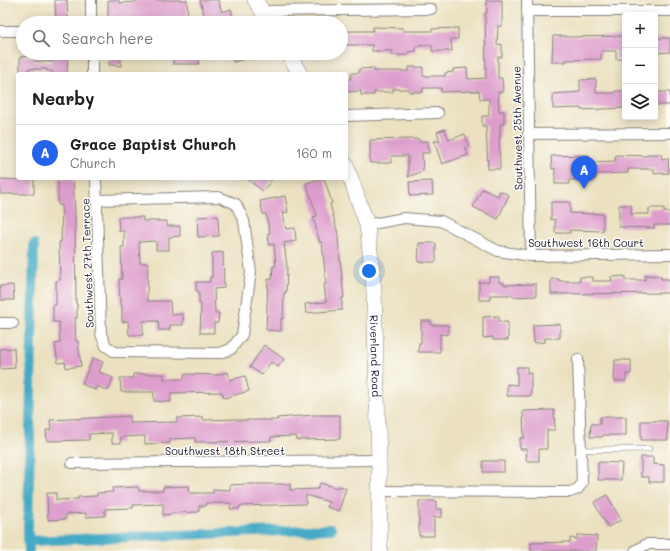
<!DOCTYPE html>
<meta charset="utf-8">
<style>
:root{--surface:#fff;--page:#f6f6f6;--text:#202124;--muted:#757577;--line:#e0e0e0;--accent:#2563eb}
body{margin:0;font-family:Mali,sans-serif;background:var(--page);color:var(--text)}
.controls{position:absolute;right:12px;top:12px;display:grid;overflow:hidden;border-radius:4px;box-shadow:0 2px 10px #0003}
.controls button{width:36px;height:36px;display:grid;place-items:center;padding:0;border:0;border-bottom:1px solid var(--line);background:var(--surface);color:var(--text);font:20px sans-serif}
.you{position:absolute;left:369px;top:271px;width:14px;height:14px;margin:-10px;border:3px solid #fff;border-radius:50%;background:#1a73e8;box-shadow:0 0 0 6px #1a73e833}
.badge{display:grid;place-items:center;width:26px;height:26px;border-radius:50%;background:var(--accent);color:#fff;font-size:13px;font-weight:700}
.pin{position:absolute;translate:-50% -33px;filter:drop-shadow(0 1px 2px #0008)}
.pin::after{content:'';position:absolute;top:21px;width:14px;height:12px;background:inherit;clip-path:polygon(0 0,100% 0,50% 100%)}
.list{margin:0;padding:0;list-style:none}
h2{display:flex;justify-content:space-between;align-items:center;height:52px;margin:0;padding:0 16px;font-size:17px}
h2 small{font-size:13px;font-weight:400;color:var(--muted)}
.list li{display:grid;grid-template-columns:26px 1fr auto;gap:12px;align-items:center;box-sizing:border-box;height:56px;padding:0 16px;border-top:1px solid var(--line)}
.list b{display:block;font-size:15px;white-space:nowrap}
.list p{margin:0;font-size:13px;white-space:nowrap;color:var(--muted)}
.list em{font-size:13px;font-style:normal;color:var(--muted)}
.icon{flex:none;width:22px;height:22px;fill:none;stroke:currentColor;stroke-width:2;stroke-linecap:round;stroke-linejoin:round}
.map{position:relative;flex:none;width:670px;height:551px;overflow:hidden}
.search{position:absolute;background:var(--surface);box-shadow:0 2px 10px #0003;left:16px;top:16px;width:332px;height:44px;display:flex;align-items:center;gap:10px;box-sizing:border-box;padding:0 14px;border-radius:22px;color:var(--muted);font-size:15px}
.panel{position:absolute;background:var(--surface);box-shadow:0 2px 10px #0003;left:16px;top:72px;width:332px;height:108px;border-radius:4px}
.map>svg:first-child{display:block}
.lines{fill:none;stroke-linecap:round;stroke-linejoin:round}
.canal{stroke:#45aac5;stroke-width:10}
.building{fill:#de9ecd}
.lane-casing{stroke:#86827e;stroke-width:6}
.street-casing{stroke:#86827e;stroke-width:12}
.secondary-casing{stroke:#86827e;stroke-width:16}
.lane{stroke:#fff;stroke-width:5}
.street{stroke:#fff;stroke-width:10}
.secondary{stroke:#fff;stroke-width:15}
.labels{text-anchor:middle;dominant-baseline:central;stroke-width:3;stroke-linejoin:round;paint-order:stroke}
.street-label{font-size:11px;fill:#22223b;stroke:#fdfcf7}
</style>
<div class="map">
<svg width="670" height="551" viewBox="0 0 670 551">
<rect width="100%" height="100%" fill="#fdfcf7"/>
<filter id="ink" filterUnits="userSpaceOnUse"><feTurbulence type="fractalNoise" baseFrequency=".025" numOctaves="2"/><feDisplacementMap in="SourceGraphic" scale="8" xChannelSelector="R" yChannelSelector="G"/><feConvolveMatrix kernelMatrix="1 2 1 2 8 2 1 2 1" color-interpolation-filters="sRGB"/></filter>
<filter id="wash" filterUnits="userSpaceOnUse"><feTurbulence type="fractalNoise" baseFrequency=".012" numOctaves="4" result="noise"/><feDisplacementMap in="SourceGraphic" scale="16" xChannelSelector="R" yChannelSelector="G"/><feGaussianBlur stdDeviation="0.9" result="paint"/><feColorMatrix in="noise" values="0 0 0 0 0 0 0 0 0 0 0 0 0 0 0 0 0 1.4 0 .05"/><feComposite in="paint" operator="in"/></filter>
<g filter="url(#wash)">
<rect width="100%" height="100%" fill="#ebe1c0"/>
<g class="lines">
<g class="canal">
<polyline points="28,541 331,529"/>
<polyline points="29,551 28,530 34,244"/>
</g>
</g>
<g id="blocks">
<g class="building">
<polygon points="55,0 67,0 68,23 56,23"/>
<polygon points="108,0 119,0 119,3 136,2 136,0 187,0 188,16 160,17 160,22 124,21 124,23 108,23"/>
<polygon points="200,0 218,0 222,12 231,9 233,17 214,23 206,23"/>
<polygon points="486,0 502,0 502,26 498,26 497,45 502,44 502,57 498,57 498,78 502,78 503,92 498,92 499,111 504,111 504,124 500,124 500,137 499,137 500,169 488,169 486,126 482,126 482,116 489,116 489,99 480,99 479,91 441,92 441,88 423,88 423,92 409,92 409,89 393,89 393,92 374,92 374,95 361,95 361,91 346,92 346,79 351,79 351,73 359,73 359,69 374,68 374,71 409,71 409,67 423,67 423,76 445,76 445,73 453,72 453,69 467,68 468,79 486,78 485,13 487,13"/>
<polygon points="373,27 403,28 404,31 432,31 432,29 458,28 458,39 451,39 452,51 432,51 432,45 416,46 416,51 408,52 408,55 392,55 392,51 372,51 372,45 341,45 341,31 373,31"/>
<polygon points="553,36 566,36 566,37 625,36 625,59 616,59 616,51 601,51 601,59 566,60 566,62 552,62"/>
<polygon points="655,38 670,38 670,52 655,53"/>
<polygon points="52,53 68,53 67,74 52,74 52,71 47,71 47,69 28,69 28,74 20,74 20,57 34,56 34,61 52,62"/>
<polygon points="110,53 121,53 121,66 109,65"/>
<rect x="173" y="53" width="26" height="11"/>
<polygon points="231,53 257,53 257,56 233,62"/>
<polygon points="596,79 596,93 615,93 615,91 625,91 625,108 581,110 581,108 553,109 553,94 580,92 580,80"/>
<rect x="655" y="92" width="15" height="13"/>
<polygon points="445,129 449,140 465,134 469,146 465,147 468,155 442,164 434,141 440,141 437,132"/>
<polygon points="407,139 419,139 419,142 428,141 429,153 422,153 423,171 408,177 408,156 391,156 391,163 370,163 370,140"/>
<polygon points="648,154 661,154 662,159 668,158 669,173 654,174 654,169 628,169 628,173 596,174 596,179 569,180 569,184 555,184 555,168 552,169 551,156 589,155 589,162 615,161 616,155 648,156"/>
<polygon points="24,178 34,178 34,194 0,194 0,179 24,180"/>
<polygon points="246,178 273,178 263,191"/>
<polygon points="322,178 324,178 332,203 330,204 339,238 338,238 344,298 342,298 342,310 306,313 305,304 326,302 324,284 326,284 322,242 320,243 313,217 317,216 306,183"/>
<polygon points="58,179 73,179 75,211 76,304 77,304 77,318 75,318 76,341 78,341 81,366 66,368 65,362 58,363 55,344 60,343 59,322 53,322 53,305 56,305 56,281 60,280 59,242 61,242 62,205 58,205"/>
<polygon points="432,181 433,195 410,196 409,182"/>
<polygon points="482,189 498,196 500,191 509,195 498,219 473,207"/>
<polygon points="285,196 288,212 283,213 286,229 295,228 296,241 284,243 287,267 286,293 284,293 283,319 281,318 281,331 266,330 268,279 272,280 273,266 276,266 274,244 269,245 268,233 270,233 266,214 263,214 260,201"/>
<polygon points="551,202 570,202 570,213 603,214 603,231 570,230 570,233 555,233 555,219 551,220"/>
<polygon points="619,205 631,205 631,214 649,214 649,208 664,208 664,212 670,212 670,225 654,225 654,228 619,227"/>
<polygon points="218,216 219,236 198,237 197,217"/>
<polygon points="118,217 143,217 143,221 167,221 167,226 180,226 180,236 169,237 169,250 156,250 156,241 139,242 140,263 148,263 147,301 170,301 171,315 183,314 183,325 170,325 170,330 159,330 158,321 143,321 143,335 129,335 128,321 122,322 122,305 120,305 119,279 122,279 121,247 124,247 124,231 119,231"/>
<polygon points="419,243 436,243 436,262 418,262"/>
<polygon points="223,252 224,288 214,289 215,313 219,313 218,323 214,323 214,333 200,333 201,304 199,304 199,291 196,291 196,282 210,282 210,277 212,277 212,253"/>
<polygon points="645,275 661,276 661,279 669,279 669,293 551,294 551,279 559,279 559,281 580,281 580,277 593,277 593,281 612,281 611,277 625,276 625,280 645,280"/>
<polygon points="489,277 499,277 499,282 504,283 504,285 536,284 536,296 513,297 513,295 490,295 490,300 479,300 479,282 489,282"/>
<polygon points="13,285 14,300 0,300 0,286"/>
<polygon points="499,316 499,322 508,322 508,340 493,340 493,337 483,338 483,317"/>
<polygon points="421,321 431,321 431,325 448,325 448,335 440,334 440,352 418,352 419,343 421,343"/>
<polygon points="560,324 560,338 545,338 545,342 534,343 533,325"/>
<polygon points="264,345 284,359 278,367 271,362 262,375 250,367"/>
<polygon points="14,348 15,368 0,369 0,349"/>
<polygon points="93,358 103,362 99,372 113,378 108,391 97,386 95,390 82,384"/>
<polygon points="615,360 631,360 631,374 626,374 626,381 614,381"/>
<polygon points="517,367 527,367 527,373 531,373 531,396 507,396 507,384 517,385"/>
<polygon points="228,372 230,380 245,376 249,391 224,398 222,392 171,393 171,402 154,401 154,392 121,392 120,378 133,378 133,374 164,374 164,379 184,379 184,374 217,375"/>
<polygon points="554,410 555,430 547,430 547,449 539,449 539,461 526,461 527,449 520,449 520,438 524,438 523,411"/>
<polygon points="313,415 340,415 340,439 297,440 296,436 271,437 271,441 195,442 195,438 170,439 170,443 145,444 145,436 121,437 121,443 112,443 112,433 89,434 89,440 47,441 46,430 51,430 50,420 130,416 130,423 177,422 177,418 203,417 203,420 238,419 238,420 278,420 277,418"/>
<polygon points="600,417 626,417 626,435 603,435 602,437 590,437 591,424 600,424"/>
<polygon points="641,421 667,421 668,440 641,440"/>
<polygon points="641,457 653,457 653,464 664,465 664,482 649,482 649,477 641,477"/>
<rect x="483" y="461" width="21" height="11"/>
<polygon points="598,462 622,463 621,480 598,480"/>
<polygon points="320,483 338,488 339,486 346,488 339,511 327,507 329,502 306,495 306,504 240,506 239,509 230,509 231,503 206,503 206,506 199,506 199,512 172,513 172,514 163,515 163,504 133,505 133,508 105,509 105,516 86,517 86,513 66,514 66,519 48,520 47,493 56,493 56,500 78,499 78,497 97,496 97,493 113,492 112,488 138,487 139,491 163,491 163,487 189,486 190,493 213,493 213,489 230,490 230,485 247,484 290,484 290,490 318,489"/>
<polygon points="607,495 621,520 608,527 594,503"/>
<polygon points="419,501 436,501 436,509 442,509 442,517 434,517 434,536 419,536"/>
<polygon points="577,535 597,536 596,551 531,551 531,543 570,542 570,538 577,539"/>
</g>
</g>
</g>
<g filter="url(#ink)">
<use href="#blocks" fill-opacity="0" stroke="#86827e" stroke-width="1"/>
<g class="lines">
<defs>
<polyline id="lane" points="581,450 649,449"/>
<g id="street">
<polyline points="91,0 91,23"/>
<polyline points="527,0 531,256"/>
<polyline points="263,11 431,9"/>
<polyline points="528,11 670,11"/>
<polyline points="0,31 23,31"/>
<polyline points="92,53 92,74"/>
<polyline points="346,116 438,113"/>
<polyline points="528,134 670,133"/>
<polyline points="96,178 101,334 106,346 115,352 220,353 231,349 242,335 251,272 244,221 236,204 219,197 97,200"/>
<polyline points="367,225 404,218 441,221 498,251 531,256 670,254"/>
<polyline points="0,323 13,323"/>
<polyline points="72,463 379,460"/>
<polyline points="379,491 570,492 578,489 582,483 578,359"/>
<polyline points="635,551 647,544 670,544"/>
</g>
<g id="secondary">
<polyline points="255,0 270,23"/>
<polyline points="288,53 300,74"/>
<path id="s1" d="M346,165L367,225L370,251L374,292L379,460L380,551"/>
</g>
</defs>
<use href="#lane" class="lane-casing"/>
<use href="#street" class="street-casing"/>
<use href="#secondary" class="secondary-casing"/>
<use href="#lane" class="lane"/>
<use href="#street" class="street"/>
<use href="#secondary" class="secondary"/>
</g>
</g>
<g class="labels">
<g class="street-label">
<text transform="translate(517 128) rotate(-91)">Southwest 25th Avenue</text>
<text x="586" y="242">Southwest 16th Court</text>
<text transform="translate(87 263) rotate(-92)">Southwest 27th Terrace</text>
<text stroke="none"><textPath href="#s1" startOffset="195">Riverland Road</textPath></text>
<text x="225" y="450">Southwest 18th Street</text>
</g>
</g>
</svg>
<div class="controls">
<button>+</button>
<button>−</button>
<button><svg class="icon" aria-label="layers" viewBox="0 0 24 24"><path d="M12 4l9 5-9 5-9-5zM3 14l9 5 9-5"/></svg></button>
</div>
<div class="you"></div>
<div class="pin badge" style="left:584px;top:189px">A</div>
<div class="search"><svg class="icon" aria-label="search" viewBox="0 0 24 24"><circle cx="10" cy="10" r="6"/><path d="M15 15l6 6"/></svg>Search here</div>
<section class="panel">
<h2>Nearby<small></small></h2>
<ul class="list">
<li><span class="badge">A</span><div><b>Grace Baptist Church</b><p>Church</p></div><em>160 m</em></li>
</ul>
</section>
</div>
